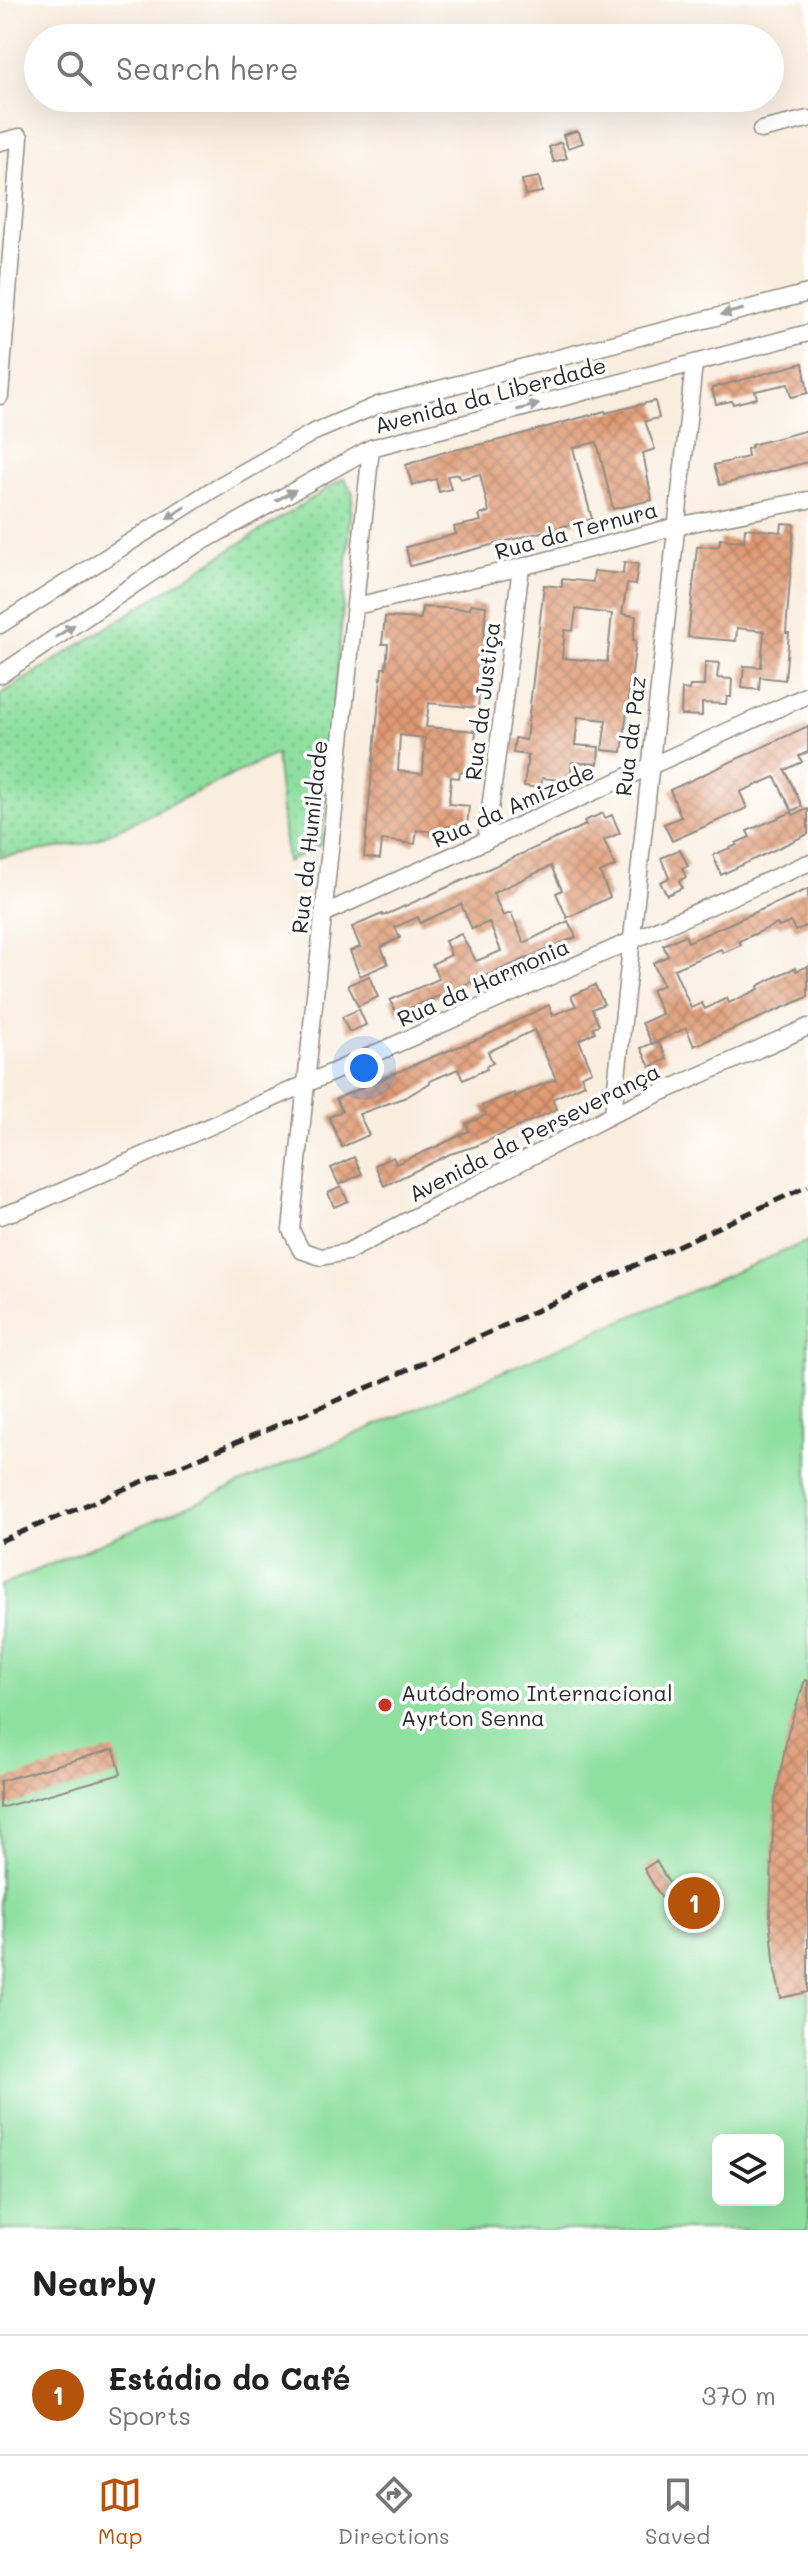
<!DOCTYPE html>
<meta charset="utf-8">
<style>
:root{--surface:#fff;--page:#f2f2f2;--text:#222;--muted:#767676;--line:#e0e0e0;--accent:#b45309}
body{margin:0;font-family:Mali,sans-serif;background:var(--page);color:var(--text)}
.controls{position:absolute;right:24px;bottom:24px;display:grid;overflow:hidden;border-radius:12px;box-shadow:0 8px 32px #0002}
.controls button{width:72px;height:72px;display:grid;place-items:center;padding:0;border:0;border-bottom:2px solid var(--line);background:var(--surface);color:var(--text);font:40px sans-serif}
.you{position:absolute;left:364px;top:1068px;width:28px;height:28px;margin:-20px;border:6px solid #fff;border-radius:50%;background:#1a73e8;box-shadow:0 0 0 12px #1a73e833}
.badge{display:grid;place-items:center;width:52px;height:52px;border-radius:50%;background:var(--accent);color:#fff;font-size:26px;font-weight:700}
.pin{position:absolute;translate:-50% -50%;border:4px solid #fff;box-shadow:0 2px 8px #0006}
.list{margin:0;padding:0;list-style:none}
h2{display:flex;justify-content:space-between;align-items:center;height:104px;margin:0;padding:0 32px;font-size:34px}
h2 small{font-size:26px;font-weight:400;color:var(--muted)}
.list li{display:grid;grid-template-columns:52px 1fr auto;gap:24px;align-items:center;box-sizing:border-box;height:120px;padding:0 32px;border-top:2px solid var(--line)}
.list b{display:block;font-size:30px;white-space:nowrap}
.list p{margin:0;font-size:26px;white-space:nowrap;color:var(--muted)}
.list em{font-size:26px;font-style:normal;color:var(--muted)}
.icon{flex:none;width:44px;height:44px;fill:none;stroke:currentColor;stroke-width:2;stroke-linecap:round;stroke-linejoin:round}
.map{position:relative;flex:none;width:808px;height:2230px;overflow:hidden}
.search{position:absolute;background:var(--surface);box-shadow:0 8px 32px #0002;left:24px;right:24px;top:24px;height:88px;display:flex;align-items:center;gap:20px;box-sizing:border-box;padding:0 28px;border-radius:44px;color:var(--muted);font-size:30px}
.sheet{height:224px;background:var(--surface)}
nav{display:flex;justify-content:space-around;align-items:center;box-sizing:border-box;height:112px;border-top:2px solid var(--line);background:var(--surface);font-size:22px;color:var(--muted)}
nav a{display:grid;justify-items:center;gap:4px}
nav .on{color:var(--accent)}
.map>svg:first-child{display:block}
.park{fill:url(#park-dots);stroke:#5d8666;stroke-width:2}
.pitch{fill:#8fe0a0;stroke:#5d8666;stroke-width:2;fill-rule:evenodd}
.building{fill:url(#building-cross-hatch);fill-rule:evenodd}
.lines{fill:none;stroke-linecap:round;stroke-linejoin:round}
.minor-casing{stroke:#928c84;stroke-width:19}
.minor{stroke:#fff;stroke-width:16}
.rail{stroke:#2b2b2b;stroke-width:5;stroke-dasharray:12 6;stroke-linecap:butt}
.oneway{fill:#a0a0a0}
.poi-dot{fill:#c8321e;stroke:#fff;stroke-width:3}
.labels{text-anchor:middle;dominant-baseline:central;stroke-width:7;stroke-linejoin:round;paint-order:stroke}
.street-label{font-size:22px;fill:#2b2b2b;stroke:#fff}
.poi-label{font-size:22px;fill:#2b2b2b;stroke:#fff;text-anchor:start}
</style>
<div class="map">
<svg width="808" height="2230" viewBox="0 0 808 2230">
<defs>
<pattern id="park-dots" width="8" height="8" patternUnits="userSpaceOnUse" patternTransform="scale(2)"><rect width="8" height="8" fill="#8fe0a0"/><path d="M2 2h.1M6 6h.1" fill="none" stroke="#7cc08a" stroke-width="1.8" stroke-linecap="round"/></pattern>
<pattern id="building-cross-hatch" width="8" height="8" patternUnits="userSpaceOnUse" patternTransform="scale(2)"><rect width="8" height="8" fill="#df9972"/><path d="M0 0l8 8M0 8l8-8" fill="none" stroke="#b57d5e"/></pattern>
</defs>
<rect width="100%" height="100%" fill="#fff"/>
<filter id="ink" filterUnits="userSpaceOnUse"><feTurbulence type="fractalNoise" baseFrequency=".0125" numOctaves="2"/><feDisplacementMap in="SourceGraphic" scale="16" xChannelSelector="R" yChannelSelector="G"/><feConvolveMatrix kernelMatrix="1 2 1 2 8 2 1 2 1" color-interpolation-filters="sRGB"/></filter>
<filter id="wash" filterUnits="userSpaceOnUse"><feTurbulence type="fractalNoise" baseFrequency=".006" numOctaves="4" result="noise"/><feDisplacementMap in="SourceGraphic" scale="32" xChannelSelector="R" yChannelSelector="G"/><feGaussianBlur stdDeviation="1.8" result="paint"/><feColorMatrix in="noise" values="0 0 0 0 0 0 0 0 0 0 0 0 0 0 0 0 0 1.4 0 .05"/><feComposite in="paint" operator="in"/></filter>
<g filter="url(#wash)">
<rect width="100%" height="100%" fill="#f9edde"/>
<polygon class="park" points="344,478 353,493 322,844 287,862 276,754 89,843 0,857 0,695"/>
<path class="pitch" d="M808,1241V2230H0V1586ZM718,2140H778V2200H718Z"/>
<g id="blocks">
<g class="building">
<polygon points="576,131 579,132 583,143 568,148 563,135"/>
<polygon points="561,142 567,158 554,162 549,147"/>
<polygon points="539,177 542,192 525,195 522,180"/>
<polygon points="803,363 808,393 791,397 788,384 755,391 757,398 733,404 732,401 716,404 712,388"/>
<polygon points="655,401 659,418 645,421 655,449 643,453 652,500 613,509 597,442 573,448 592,519 410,566 406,547 456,534 454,527 481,521 479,515 489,512 480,474 460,479 459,474 447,476 451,489 439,492 436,479 412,485 406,465 441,453 496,441 605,411 606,413"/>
<polygon points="808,430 808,462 720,485 714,465 748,457 747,449 752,447 751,445"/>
<polygon points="782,523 794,524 786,633 789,633 785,680 760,677 759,690 742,688 744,666 761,667 764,631 737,628 736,641 688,637 697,547 719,546 720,539 744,541 745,528 781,532"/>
<path d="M624,562L638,564L635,585L627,584L622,614L636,616L633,640L636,641L622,752L602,750L606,720L578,717L575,745L599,747L598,764L572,762L570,781L542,778L541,788L524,786L528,755L513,753L515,738L526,740L544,585L562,587V579L593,582L594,571L623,574ZM576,609L612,614L607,662L562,658L565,630L573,631Z"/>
<path d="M471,604L486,606L478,708L429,703L426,727L476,731L472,773L460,772L459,778L451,777L449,804L469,806L467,827L447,826L446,833L417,830L415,844L382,840L380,859L364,857L382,668H386L388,644H382L385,617L421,619L422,607L470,609ZM400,735L425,738L423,774L398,771Z"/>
<polygon points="705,662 719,663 717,678 732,679 731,697 727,697 726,704 702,703 702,716 681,715 682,689 689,690 690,686 704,686"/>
<polygon points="808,726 808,752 799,756 802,762 785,770 802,806 792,811 775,777 740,792 747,808 672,841 664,824 681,817 670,790"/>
<polygon points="808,809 808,834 721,875 713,855 737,845 736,843 750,837 747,831 792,812 793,815"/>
<polygon points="603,813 605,818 612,815 620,833 604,840 615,866 600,873 610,897 567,918 556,893 562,890 551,866 493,893 503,916 511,913 524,943 568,921 576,937 397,1014 390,1000 439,979 432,964 451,955 445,941 461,934 476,961 501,951 489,922 472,929 461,904 420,923 418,917 395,927 400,938 381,947 388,964 360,976 350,951 360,947 352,927 382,914 383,916 586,825 584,821"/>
<polygon points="680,849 688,866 682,868 686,877 679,881 682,888 667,895 660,882 669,878 661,858"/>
<polygon points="808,889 808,925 795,931 791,922 779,927 777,924 739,941 741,945 723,953 721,949 674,969 691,1008 702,1003 705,1009 727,998 729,1003 759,989 758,986 783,973 795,968 796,971 808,966 808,997 694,1046 686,1028 652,1044 642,1023 662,1014 651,990 663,985 653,963 668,956 663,945 685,935 688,942"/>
<polygon points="369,976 378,997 358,1006 348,985"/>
<polygon points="595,985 604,1004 592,1009 599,1025 593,1027 595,1032 579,1040 592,1071 581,1076 585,1084 552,1099 557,1109 476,1146 450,1154 384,1186 375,1165 393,1157 396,1164 438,1146 469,1131 466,1124 486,1115 482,1106 514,1093 515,1096 556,1079 534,1030 488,1052 493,1063 486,1066 487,1069 463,1080 458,1069 430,1081 430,1083 406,1097 359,1114 369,1135 342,1147 329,1117 342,1111 336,1099 432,1057 481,1038 549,1005 553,1015 576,1006 571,996"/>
<polygon points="359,1009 366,1025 349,1032 342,1017"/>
<polygon points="658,1041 667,1059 650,1067 641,1048"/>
<polygon points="354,1157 362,1174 339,1185 331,1168"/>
<polygon points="341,1187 348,1201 334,1207 328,1193"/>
<polygon points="805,1680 808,1681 808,1992 781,1998 775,1970 770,1916 774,1806 788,1732"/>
<polygon points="114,1749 121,1774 0,1808 0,1781"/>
<polygon points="656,1861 675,1893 663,1900 644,1869"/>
</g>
</g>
</g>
<g filter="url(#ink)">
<use href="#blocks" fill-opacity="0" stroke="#928c84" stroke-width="2"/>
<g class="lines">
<defs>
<g id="minor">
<polyline points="761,130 808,119"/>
<polyline points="0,142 20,137 0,396"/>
<polyline points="371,448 291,1230 301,1250 321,1257 347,1252 613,1114 808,1027"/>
<polyline points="356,606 521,567 677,526 808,500"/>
<polyline points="0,625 212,490 312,433 378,405 808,293"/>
<polyline points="0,675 175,557 371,448 808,333"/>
<polyline points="486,841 521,567"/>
<polyline points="323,914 808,695"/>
<polyline points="613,1114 694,364"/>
<polyline points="0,1216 24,1208 808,863"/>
</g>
</defs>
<use href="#minor" class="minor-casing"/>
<use href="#minor" class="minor"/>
<polyline class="rail" points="0,1541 383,1381 808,1186"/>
</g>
<defs><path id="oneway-solid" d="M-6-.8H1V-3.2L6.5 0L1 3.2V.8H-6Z" transform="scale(2)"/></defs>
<g class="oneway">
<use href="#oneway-solid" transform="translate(732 312) rotate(166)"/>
<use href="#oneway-solid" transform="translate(528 407) rotate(-15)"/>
<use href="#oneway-solid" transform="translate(286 495) rotate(-29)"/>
<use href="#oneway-solid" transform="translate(176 513) rotate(147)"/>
<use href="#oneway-solid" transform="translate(65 631) rotate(-34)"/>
</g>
</g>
<circle class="poi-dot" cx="385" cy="1705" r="8"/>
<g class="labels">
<g class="street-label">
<text transform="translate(490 395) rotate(-15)">Avenida da Liberdade</text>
<text transform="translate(576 530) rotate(-15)">Rua da Ternura</text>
<text transform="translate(482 701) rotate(-83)">Rua da Justiça</text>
<text transform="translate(630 736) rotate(-83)">Rua da Paz</text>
<text transform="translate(513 805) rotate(-24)">Rua da Amizade</text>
<text transform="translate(309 837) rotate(-84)">Rua da Humildade</text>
<text transform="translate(483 982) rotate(-24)">Rua da Harmonia</text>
<text transform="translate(534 1132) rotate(-27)">Avenida da Perseverança</text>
</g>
<g class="poi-label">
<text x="401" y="1692">Autódromo Internacional<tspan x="401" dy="25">Ayrton Senna</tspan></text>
</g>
</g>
</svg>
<div class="controls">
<button><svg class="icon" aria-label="layers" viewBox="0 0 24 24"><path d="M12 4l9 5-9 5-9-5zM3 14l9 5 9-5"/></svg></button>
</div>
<div class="you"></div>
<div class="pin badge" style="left:694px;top:1903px">1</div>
<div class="search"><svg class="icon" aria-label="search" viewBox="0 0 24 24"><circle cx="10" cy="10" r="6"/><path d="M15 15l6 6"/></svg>Search here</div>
</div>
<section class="sheet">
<h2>Nearby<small></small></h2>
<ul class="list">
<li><span class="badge">1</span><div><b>Estádio do Café</b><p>Sports</p></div><em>370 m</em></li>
</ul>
</section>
<nav>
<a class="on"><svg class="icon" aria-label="map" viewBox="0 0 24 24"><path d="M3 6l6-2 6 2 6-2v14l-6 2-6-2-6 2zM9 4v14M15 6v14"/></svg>Map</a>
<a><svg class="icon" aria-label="directions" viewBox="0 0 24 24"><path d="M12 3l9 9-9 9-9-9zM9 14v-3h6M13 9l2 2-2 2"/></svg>Directions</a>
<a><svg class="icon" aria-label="saved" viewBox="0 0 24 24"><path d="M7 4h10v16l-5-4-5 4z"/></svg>Saved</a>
</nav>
